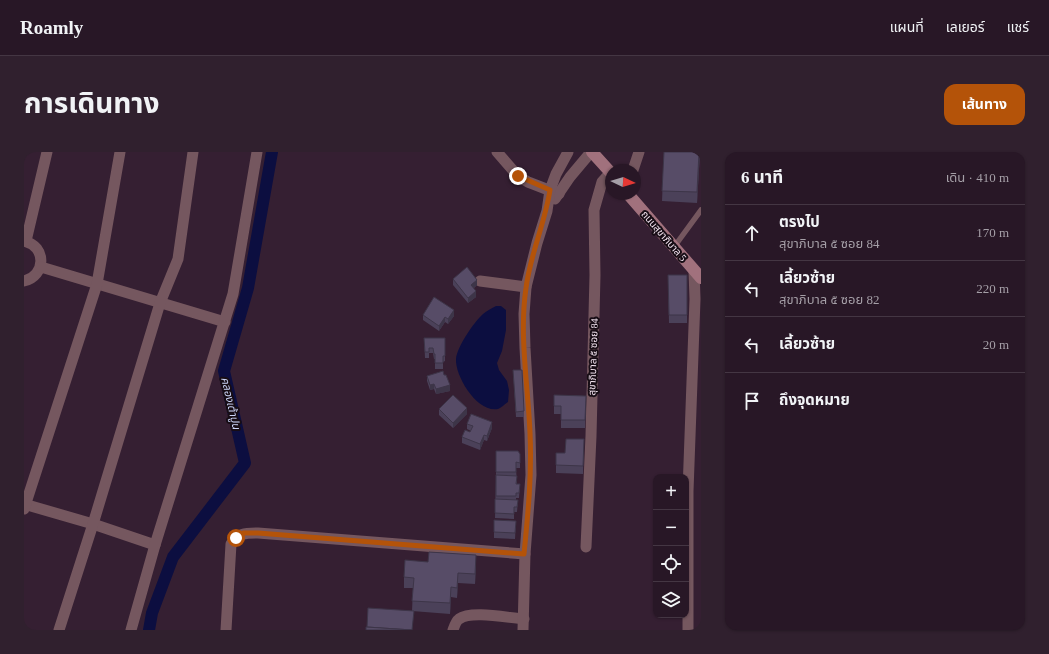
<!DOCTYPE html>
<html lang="th">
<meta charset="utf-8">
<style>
:root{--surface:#281726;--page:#30202e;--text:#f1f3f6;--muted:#a59fa7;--line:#443643;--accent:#b45309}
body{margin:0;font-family:"Times New Roman","Noto Sans Thai",serif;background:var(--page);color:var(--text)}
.controls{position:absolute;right:12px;bottom:12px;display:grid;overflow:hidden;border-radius:8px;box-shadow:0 1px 3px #0004}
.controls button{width:36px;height:36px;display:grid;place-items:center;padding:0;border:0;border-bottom:1px solid var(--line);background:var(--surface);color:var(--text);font:20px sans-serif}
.compass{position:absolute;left:581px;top:12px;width:36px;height:36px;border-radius:50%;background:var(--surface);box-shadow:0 1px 3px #0004;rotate:94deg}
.stop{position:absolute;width:12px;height:12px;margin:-9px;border:3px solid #b45309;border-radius:50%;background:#fff}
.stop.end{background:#b45309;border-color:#fff;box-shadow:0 1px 4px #0008}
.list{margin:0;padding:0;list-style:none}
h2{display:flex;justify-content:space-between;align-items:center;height:52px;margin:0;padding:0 16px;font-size:17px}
h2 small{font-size:13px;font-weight:400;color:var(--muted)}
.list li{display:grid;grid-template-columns:26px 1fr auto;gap:12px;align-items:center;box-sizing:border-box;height:56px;padding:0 16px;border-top:1px solid var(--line)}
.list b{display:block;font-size:15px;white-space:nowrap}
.list p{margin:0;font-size:13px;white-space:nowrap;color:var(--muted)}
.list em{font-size:13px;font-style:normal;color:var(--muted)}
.icon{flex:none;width:22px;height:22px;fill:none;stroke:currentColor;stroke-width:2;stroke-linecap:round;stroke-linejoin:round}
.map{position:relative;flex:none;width:677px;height:478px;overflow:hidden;border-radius:12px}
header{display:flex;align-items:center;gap:24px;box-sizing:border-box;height:56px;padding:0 20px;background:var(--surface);border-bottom:1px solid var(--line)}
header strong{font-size:19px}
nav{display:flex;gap:22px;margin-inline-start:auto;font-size:14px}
.intro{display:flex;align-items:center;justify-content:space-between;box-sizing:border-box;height:96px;padding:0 24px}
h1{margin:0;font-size:28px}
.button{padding:10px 18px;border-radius:12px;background:var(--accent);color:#fff;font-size:14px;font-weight:700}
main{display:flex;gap:24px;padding:0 24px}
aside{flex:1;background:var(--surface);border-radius:12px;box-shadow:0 1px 3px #0004}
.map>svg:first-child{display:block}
.water{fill:#0c0e40}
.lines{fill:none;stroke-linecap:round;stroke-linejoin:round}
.canal{stroke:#0c0e40;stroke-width:12}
.lane{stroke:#75575f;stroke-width:5.5}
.street{stroke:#75575f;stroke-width:11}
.secondary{stroke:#a1717d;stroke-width:12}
.wall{fill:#4b4159}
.shaded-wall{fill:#3d3548}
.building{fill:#574c67;stroke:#3d3548}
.route{stroke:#b45309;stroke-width:5}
.labels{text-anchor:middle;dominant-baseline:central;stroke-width:4;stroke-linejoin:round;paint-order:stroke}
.street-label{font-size:10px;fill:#f8e9f5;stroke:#170d15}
.water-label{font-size:11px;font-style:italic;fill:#cbd4f7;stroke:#170d15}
</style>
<header>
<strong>Roamly</strong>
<nav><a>แผนที่</a><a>เลเยอร์</a><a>แชร์</a></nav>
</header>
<div class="intro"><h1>การเดินทาง</h1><a class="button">เส้นทาง</a></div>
<main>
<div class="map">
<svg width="677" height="478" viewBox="0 0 677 478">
<rect width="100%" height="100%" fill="#351f32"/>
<path class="water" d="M472,154H477L482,158V178L478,199L473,211L475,218L483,229L485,238L484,250C481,252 477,256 474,257C453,261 431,224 432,207C433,195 450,170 459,162C462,159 467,157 472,154Z"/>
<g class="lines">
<polyline class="canal" points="125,478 128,461 149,405 221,311 200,219 224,136 248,0"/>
<polyline class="lane" points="650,95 677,58"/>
<g class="street">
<polyline points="473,0 494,24 504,30 535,42"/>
<polyline points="609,18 615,0"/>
<polyline points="531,47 546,25 567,0"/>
<path d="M0,89C23,94 22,124 0,129"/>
<polyline points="2,89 23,0"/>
<polyline points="17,115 201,170"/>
<polyline points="456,129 502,135"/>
<polyline points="0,352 69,372 131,393"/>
<polyline points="0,357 73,132 96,0"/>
<polyline points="562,395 567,284 571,123 570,58 578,30 587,20"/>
<polyline points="35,478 69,372 136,151 154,107 169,0"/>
<polyline points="107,478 131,393 209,142 233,0"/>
<path d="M202,478L207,392C215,381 220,381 234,381L501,402"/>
<path d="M429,478C430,475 432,469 435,467C447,458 484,466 500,467"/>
<polyline points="499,478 501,402 507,323 506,282 501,196 500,162 502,135 513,91 523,59 526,38 532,22 544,0"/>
<polyline points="664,478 664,339 671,147 670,119"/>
</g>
<g class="secondary">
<polyline points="568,0 587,21"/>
<polyline points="604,42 677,126"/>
</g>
</g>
<g class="wall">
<polygon points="640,0 676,0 673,51 638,49"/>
<polygon points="644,123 663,123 663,171 645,171"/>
<polygon points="429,127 453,133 449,137 452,145 444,151 429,133"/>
<polygon points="399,163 430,164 424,172 421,170 415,179 399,168"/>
<polygon points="400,186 421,186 421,209 419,210 419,217 411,217 411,207 410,207 409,201 405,201 405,206 401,206"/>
<polygon points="489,218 500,259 500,265 492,265"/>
<polygon points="403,224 426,239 412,242 410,237 406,238 403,229"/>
<polygon points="530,243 562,244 561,276 537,276 537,262 530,262"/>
<polygon points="415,257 443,262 429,276 415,263"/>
<polygon points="443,272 468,276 463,289 460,288 456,298 438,291 438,285 446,280 447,279 443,277"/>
<polygon points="560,287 559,322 532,321 532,301 541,301"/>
<polygon points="496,302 496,316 492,316 493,332 496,332 495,346 492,346 492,348 494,348 493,360 490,360 490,367 471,366 472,320"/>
<polygon points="470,368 492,369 491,387 470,386"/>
<polygon points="452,413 451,432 434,431 433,446 427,445 426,462 388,459 389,436 380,436 380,425"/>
</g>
<g class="shaded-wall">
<polygon points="675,0 676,0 673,51 673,40"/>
<polygon points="453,128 453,133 447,139 447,133"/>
<polygon points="452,139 452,145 444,151 444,146"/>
<polygon points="430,158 430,164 424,172 424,167"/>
<polygon points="421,165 421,170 415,179 415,174"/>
<polygon points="410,232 410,237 406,238 406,233"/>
<polygon points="426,233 426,239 412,242 412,237"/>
<polygon points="443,256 443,262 429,276 429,271"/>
<polygon points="468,270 468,276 463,289 463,284"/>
<polygon points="460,283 460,288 456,298 456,292"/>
<polygon points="452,403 452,413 451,432 451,422"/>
<polygon points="434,421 434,431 433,446 433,436"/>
<polygon points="427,435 427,445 426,462 426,451"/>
</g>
<g class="building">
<polygon points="640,0 675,0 673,40 638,39"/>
<polygon points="443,115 453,128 447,133 452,139 444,146 429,127"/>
<polygon points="644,123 663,123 663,163 645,163"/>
<polygon points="410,145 430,158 424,167 421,165 415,174 399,163"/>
<polygon points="400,186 421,186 421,204 419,204 419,211 411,211 411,202 410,202 409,196 405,196 405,200 401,200"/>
<polygon points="489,218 498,218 500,259 492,260"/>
<polygon points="419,219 420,223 422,223 426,233 412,237 410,232 406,233 403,224"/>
<polygon points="429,243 443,256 429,271 415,257"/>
<polygon points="530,243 562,244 561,268 537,268 537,254 530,254"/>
<polygon points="447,262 468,270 463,284 460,283 456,292 438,285 441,278 446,280 449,274 443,272"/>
<polygon points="542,287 560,287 559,314 532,313 532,301 541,301"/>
<polygon points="472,299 494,299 496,302 496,311 492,310 492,320 472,320"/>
<polygon points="472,323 493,324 492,332 496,332 495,341 492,341 492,344 472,344"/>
<polygon points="471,347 494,348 493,355 490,355 490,362 471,361"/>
<polygon points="470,368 492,369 491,381 470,380"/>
<polygon points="405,400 452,403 451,422 434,421 433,436 427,435 426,451 388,449 390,426 380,425 381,408 404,410"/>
<polygon points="344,456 390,459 388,478 343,475"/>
<polygon points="342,475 388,478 342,478"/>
</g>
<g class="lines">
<path class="route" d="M212,386L219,381H234L500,402C504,362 508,322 506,281C504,233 495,183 502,136C506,103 521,71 526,38L494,24"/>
</g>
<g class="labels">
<g class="street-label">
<text transform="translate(640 84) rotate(49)">ถนนสุขาภิบาล 5</text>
<text transform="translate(569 205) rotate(-88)">สุขาภิบาล ๕ ซอย 84</text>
</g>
<g class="water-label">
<text transform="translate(207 251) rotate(77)">คลองเต้าปูน</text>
</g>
</g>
</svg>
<div class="controls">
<button>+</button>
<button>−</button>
<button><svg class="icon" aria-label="locate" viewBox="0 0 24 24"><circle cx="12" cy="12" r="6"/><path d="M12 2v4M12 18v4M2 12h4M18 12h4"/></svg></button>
<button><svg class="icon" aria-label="layers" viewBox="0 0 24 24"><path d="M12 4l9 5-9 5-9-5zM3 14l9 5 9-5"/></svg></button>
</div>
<svg class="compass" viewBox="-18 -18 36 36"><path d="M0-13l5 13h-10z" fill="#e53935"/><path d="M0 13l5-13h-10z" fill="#a59fa7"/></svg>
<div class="stop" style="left:212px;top:386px"></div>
<div class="stop end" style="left:494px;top:24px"></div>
</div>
<aside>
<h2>6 นาที<small>เดิน · 410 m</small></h2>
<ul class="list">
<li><svg class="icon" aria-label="ahead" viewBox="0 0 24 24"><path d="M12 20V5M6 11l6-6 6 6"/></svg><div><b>ตรงไป</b><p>สุขาภิบาล ๕ ซอย 84</p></div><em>170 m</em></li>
<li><svg class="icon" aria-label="left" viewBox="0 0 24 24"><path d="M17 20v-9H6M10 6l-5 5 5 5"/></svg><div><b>เลี้ยวซ้าย</b><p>สุขาภิบาล ๕ ซอย 82</p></div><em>220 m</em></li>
<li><svg class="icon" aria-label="left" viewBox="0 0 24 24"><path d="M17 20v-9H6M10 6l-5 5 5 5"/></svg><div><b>เลี้ยวซ้าย</b></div><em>20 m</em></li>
<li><svg class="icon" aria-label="arrive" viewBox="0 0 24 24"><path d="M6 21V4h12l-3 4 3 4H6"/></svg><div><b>ถึงจุดหมาย</b></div></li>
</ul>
</aside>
</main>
